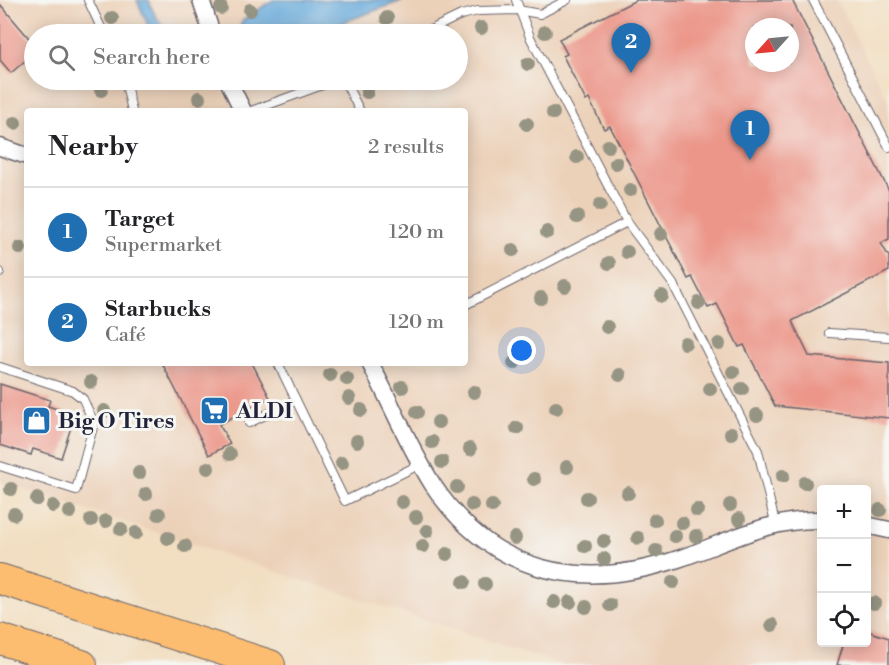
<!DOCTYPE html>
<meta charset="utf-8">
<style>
:root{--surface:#fff;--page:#f2f2f2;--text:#202124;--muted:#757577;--line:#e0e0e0;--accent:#1f6fb2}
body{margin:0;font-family:"Libre Bodoni",serif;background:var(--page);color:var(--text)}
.controls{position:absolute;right:18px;bottom:18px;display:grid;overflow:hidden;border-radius:6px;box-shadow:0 3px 15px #0003}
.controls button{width:54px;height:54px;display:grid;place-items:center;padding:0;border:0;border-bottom:2px solid var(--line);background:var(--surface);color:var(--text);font:30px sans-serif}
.compass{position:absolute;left:745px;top:18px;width:54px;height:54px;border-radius:50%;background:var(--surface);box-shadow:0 3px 15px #0003;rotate:243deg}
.you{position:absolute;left:522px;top:351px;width:21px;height:21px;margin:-15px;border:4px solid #fff;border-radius:50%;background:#1a73e8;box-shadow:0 0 0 9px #1a73e833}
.badge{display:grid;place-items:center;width:39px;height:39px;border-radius:50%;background:var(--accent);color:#fff;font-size:20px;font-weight:700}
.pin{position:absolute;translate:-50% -50px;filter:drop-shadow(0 2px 3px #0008)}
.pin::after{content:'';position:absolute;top:32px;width:21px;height:18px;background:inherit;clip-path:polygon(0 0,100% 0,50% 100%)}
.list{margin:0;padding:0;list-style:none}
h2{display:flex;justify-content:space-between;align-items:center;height:78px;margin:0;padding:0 24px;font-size:26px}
h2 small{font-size:20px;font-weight:400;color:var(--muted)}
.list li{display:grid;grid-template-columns:39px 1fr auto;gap:18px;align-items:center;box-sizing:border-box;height:90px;padding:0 24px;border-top:2px solid var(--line)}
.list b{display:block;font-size:22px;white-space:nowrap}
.list p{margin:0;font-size:20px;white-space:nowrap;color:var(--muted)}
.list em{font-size:20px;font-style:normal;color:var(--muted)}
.icon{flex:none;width:33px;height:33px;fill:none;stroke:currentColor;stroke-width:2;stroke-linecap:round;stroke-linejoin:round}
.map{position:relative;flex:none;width:889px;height:665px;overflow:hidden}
.search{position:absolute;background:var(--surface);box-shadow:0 3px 15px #0003;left:24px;top:24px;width:444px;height:66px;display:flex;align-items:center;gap:15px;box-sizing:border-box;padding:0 21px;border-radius:33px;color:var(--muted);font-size:22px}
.panel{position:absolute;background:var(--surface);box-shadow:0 3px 15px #0003;left:24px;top:108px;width:444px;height:258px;border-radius:6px}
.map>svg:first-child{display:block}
.built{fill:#ecd1b9;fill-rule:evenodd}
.water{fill:#65a8da;stroke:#44658a;stroke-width:1.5}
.building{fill:#ec9689;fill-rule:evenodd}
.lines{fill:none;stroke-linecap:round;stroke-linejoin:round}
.lane-casing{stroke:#6b646a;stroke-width:10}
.street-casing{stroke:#6b646a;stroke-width:19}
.highway-casing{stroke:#6b646a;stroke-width:32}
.lane{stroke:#fff;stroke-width:8}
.street{stroke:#fff;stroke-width:16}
.highway{stroke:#fcbd6f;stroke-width:30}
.tree{fill:#969483}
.labels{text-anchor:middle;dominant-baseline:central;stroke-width:6;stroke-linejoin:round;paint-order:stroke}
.poi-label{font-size:22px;font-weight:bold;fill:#22223b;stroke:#f6f6f2;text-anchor:start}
</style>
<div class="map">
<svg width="889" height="665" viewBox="0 0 889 665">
<rect width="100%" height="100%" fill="#f6f6f2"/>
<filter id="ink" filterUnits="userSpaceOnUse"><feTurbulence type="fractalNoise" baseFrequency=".0167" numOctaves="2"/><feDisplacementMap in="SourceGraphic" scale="12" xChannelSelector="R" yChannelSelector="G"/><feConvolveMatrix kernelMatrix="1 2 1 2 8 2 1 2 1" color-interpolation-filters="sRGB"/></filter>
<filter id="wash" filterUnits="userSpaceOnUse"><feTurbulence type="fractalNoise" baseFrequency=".008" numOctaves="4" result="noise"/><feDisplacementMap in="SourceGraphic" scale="24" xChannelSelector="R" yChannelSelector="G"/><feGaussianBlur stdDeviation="1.35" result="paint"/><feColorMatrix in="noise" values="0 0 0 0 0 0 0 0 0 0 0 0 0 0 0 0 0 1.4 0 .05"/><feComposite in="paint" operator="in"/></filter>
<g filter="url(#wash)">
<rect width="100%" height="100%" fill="#f2dfc2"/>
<path class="built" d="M0,0H837L889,103V665H563L0,482ZM754,27H790V63H754ZM34,34H458V80H34ZM27,111H465V363H27ZM822,490H866V642H822Z"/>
<g class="water">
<path d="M137,0H149C155,19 161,28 181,34H152Z"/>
<polygon points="273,0 404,0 311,34 237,34 243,20"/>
</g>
<g id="blocks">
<g class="building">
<path d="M636,0H792L889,191V239L881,243L889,257V271L792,321L809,356L889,363V418L775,406L744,345L739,347L717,304L708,308L692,277L688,279L610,126L604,129L589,99L586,101L563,56L567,54L559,39ZM754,27H790V63H754Z"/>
<polygon points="0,4 34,44 34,53 11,73 0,60"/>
<polygon points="162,363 252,363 270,398 219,424 230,444 209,455"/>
<polygon points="0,384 50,400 48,406 75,415 61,458 33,449 31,455 0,445"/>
<polygon points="867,631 889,638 889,665 837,665 844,642 867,642"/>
</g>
</g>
</g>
<g filter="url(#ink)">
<use href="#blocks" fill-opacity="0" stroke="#6b646a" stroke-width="1.5"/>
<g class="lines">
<defs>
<g id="lane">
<polyline points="88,0 104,34"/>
<polyline points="516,0 530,37 627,222 673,284 758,451 775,523"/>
<polyline points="813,0 889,147"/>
<polyline points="422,34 461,15 478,11 518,10 540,14 567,0"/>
<polyline points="125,80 132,111"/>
<polyline points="344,80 360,111"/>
<polyline points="251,111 336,80"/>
<polyline points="0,272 0,273"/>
<polyline points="465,305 627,222"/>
<polyline points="829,333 889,337"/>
<polyline points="278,363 345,501 421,464"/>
<polyline points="0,367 73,391 83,399 94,423 76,490 0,466"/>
<polyline points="249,423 296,400"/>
</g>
<g id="street">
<polyline points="201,0 212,34"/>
<polyline points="228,80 243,111"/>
<polyline points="0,147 27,156"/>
<path d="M370,363C391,403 409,447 433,485C492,574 580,592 678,559C726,543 769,518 822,520"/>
<polyline points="866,525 889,530"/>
</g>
<g id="highway">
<polyline points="0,579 270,665"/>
<polyline points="0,639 82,665"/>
</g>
</defs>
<use href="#lane" class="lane-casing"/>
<use href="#street" class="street-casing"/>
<use href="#highway" class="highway-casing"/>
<use href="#lane" class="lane"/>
<use href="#street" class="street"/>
<use href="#highway" class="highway"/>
</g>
<g class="tree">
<circle cx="221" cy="8" r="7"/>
<circle cx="250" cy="10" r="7"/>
<circle cx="112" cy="18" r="7"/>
<circle cx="387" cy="18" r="7"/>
<circle cx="481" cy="28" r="7"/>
<circle cx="545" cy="32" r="7"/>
<circle cx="528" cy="64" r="7"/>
<circle cx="101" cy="90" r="7"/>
<circle cx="367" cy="92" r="7"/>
<circle cx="199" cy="98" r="7"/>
<circle cx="553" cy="113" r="7"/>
<circle cx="15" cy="123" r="7"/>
<circle cx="527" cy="124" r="7"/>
<circle cx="608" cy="146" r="7"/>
<circle cx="577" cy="157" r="7"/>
<circle cx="616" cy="163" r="7"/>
<circle cx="630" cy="190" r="7"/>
<circle cx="600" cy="205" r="7"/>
<circle cx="577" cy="217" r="7"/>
<circle cx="547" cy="232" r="7"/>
<circle cx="661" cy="234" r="7"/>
<circle cx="20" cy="248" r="7"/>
<circle cx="513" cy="250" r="7"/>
<circle cx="627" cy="252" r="7"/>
<circle cx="609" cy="263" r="7"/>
<circle cx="565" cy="286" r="7"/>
<circle cx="662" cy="296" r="7"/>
<circle cx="541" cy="298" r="7"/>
<circle cx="699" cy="303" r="7"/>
<circle cx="607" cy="327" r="7"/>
<circle cx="685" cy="343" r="7"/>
<circle cx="719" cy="344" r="7"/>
<circle cx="514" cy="363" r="7"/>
<circle cx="733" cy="372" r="7"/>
<circle cx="330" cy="375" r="7"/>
<circle cx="620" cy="375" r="7"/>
<circle cx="347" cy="379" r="7"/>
<circle cx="91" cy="382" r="7"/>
<circle cx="402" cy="387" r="7"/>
<circle cx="710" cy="389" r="7"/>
<circle cx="742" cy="389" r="7"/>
<circle cx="474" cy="392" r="7"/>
<circle cx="349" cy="398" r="7"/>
<circle cx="556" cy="408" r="7"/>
<circle cx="361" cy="410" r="7"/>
<circle cx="104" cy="411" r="7"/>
<circle cx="417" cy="412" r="7"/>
<circle cx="757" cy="415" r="7"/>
<circle cx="438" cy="422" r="7"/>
<circle cx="517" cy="428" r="7"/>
<circle cx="731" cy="433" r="7"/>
<circle cx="357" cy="441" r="7"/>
<circle cx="432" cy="442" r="7"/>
<circle cx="470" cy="449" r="7"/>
<circle cx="230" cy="454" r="7"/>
<circle cx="442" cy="462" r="7"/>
<circle cx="342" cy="463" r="7"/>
<circle cx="567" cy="467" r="7"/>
<circle cx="208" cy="468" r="7"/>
<circle cx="139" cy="473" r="7"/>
<circle cx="783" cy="476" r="7"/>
<circle cx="534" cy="479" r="7"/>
<circle cx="805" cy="483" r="7"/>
<circle cx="457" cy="487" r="7"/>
<circle cx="11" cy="489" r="7"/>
<circle cx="628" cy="493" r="7"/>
<circle cx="146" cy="494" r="7"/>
<circle cx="587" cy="498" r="7"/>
<circle cx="37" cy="499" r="7"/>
<circle cx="402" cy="502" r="7"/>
<circle cx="472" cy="505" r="7"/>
<circle cx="730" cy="505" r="7"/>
<circle cx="53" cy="506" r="7"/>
<circle cx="492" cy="506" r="7"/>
<circle cx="697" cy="510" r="7"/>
<circle cx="880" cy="510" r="7"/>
<circle cx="70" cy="512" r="7"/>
<circle cx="14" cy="514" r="7"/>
<circle cx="159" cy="514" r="7"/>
<circle cx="416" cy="517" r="7"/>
<circle cx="739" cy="519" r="7"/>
<circle cx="91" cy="520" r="7"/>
<circle cx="655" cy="520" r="7"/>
<circle cx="106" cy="521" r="7"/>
<circle cx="682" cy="523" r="7"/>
<circle cx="121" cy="529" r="7"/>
<circle cx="427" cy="531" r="7"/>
<circle cx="136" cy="533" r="7"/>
<circle cx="675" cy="536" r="7"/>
<circle cx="696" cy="536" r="7"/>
<circle cx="168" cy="538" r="7"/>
<circle cx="515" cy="538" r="7"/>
<circle cx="638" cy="538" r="7"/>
<circle cx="604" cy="541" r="7"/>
<circle cx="185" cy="546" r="7"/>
<circle cx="423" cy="546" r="7"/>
<circle cx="585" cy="546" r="7"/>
<circle cx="656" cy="551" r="7"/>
<circle cx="447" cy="554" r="7"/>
<circle cx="604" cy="559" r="7"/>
<circle cx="464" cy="582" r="7"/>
<circle cx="673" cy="582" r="7"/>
<circle cx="485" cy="584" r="7"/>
<circle cx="554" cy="602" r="7"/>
<circle cx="570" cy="602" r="7"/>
<circle cx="874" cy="603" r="7"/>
<circle cx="610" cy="605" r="7"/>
<circle cx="586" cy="607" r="7"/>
<circle cx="772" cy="625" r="7"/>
</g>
</g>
<defs>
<symbol id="supermarket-square" viewBox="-11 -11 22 22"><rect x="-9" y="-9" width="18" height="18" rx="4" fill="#1f6fb2" stroke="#f6f6f2"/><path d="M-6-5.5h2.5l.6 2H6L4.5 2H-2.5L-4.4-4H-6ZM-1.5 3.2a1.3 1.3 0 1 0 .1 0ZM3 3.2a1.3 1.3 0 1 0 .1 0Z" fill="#fff"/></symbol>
<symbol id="shop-square" viewBox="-11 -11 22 22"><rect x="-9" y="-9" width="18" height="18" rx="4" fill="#1f6fb2" stroke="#f6f6f2"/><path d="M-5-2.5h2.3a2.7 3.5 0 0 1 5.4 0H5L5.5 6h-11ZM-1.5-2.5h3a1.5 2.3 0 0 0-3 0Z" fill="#fff"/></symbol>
</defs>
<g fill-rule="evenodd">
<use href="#supermarket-square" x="198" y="394" width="33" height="33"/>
<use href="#shop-square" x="20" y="404" width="33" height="33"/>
</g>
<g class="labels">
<g class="poi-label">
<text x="236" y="411">ALDI</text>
<text x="58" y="421">Big O Tires</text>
</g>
</g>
</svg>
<div class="controls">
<button>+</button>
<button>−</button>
<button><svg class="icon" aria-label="locate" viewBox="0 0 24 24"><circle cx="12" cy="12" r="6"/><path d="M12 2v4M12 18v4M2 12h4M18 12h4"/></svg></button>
</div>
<svg class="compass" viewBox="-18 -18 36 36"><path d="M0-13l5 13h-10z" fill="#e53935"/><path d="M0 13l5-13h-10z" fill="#757577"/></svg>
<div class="you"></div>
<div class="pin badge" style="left:750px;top:160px">1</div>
<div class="pin badge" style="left:631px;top:73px">2</div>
<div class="search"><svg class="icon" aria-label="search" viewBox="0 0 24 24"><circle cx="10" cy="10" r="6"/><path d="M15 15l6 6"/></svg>Search here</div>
<section class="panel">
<h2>Nearby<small>2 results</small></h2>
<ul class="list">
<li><span class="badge">1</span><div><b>Target</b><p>Supermarket</p></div><em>120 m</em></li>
<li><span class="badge">2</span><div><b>Starbucks</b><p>Café</p></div><em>120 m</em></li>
</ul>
</section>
</div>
